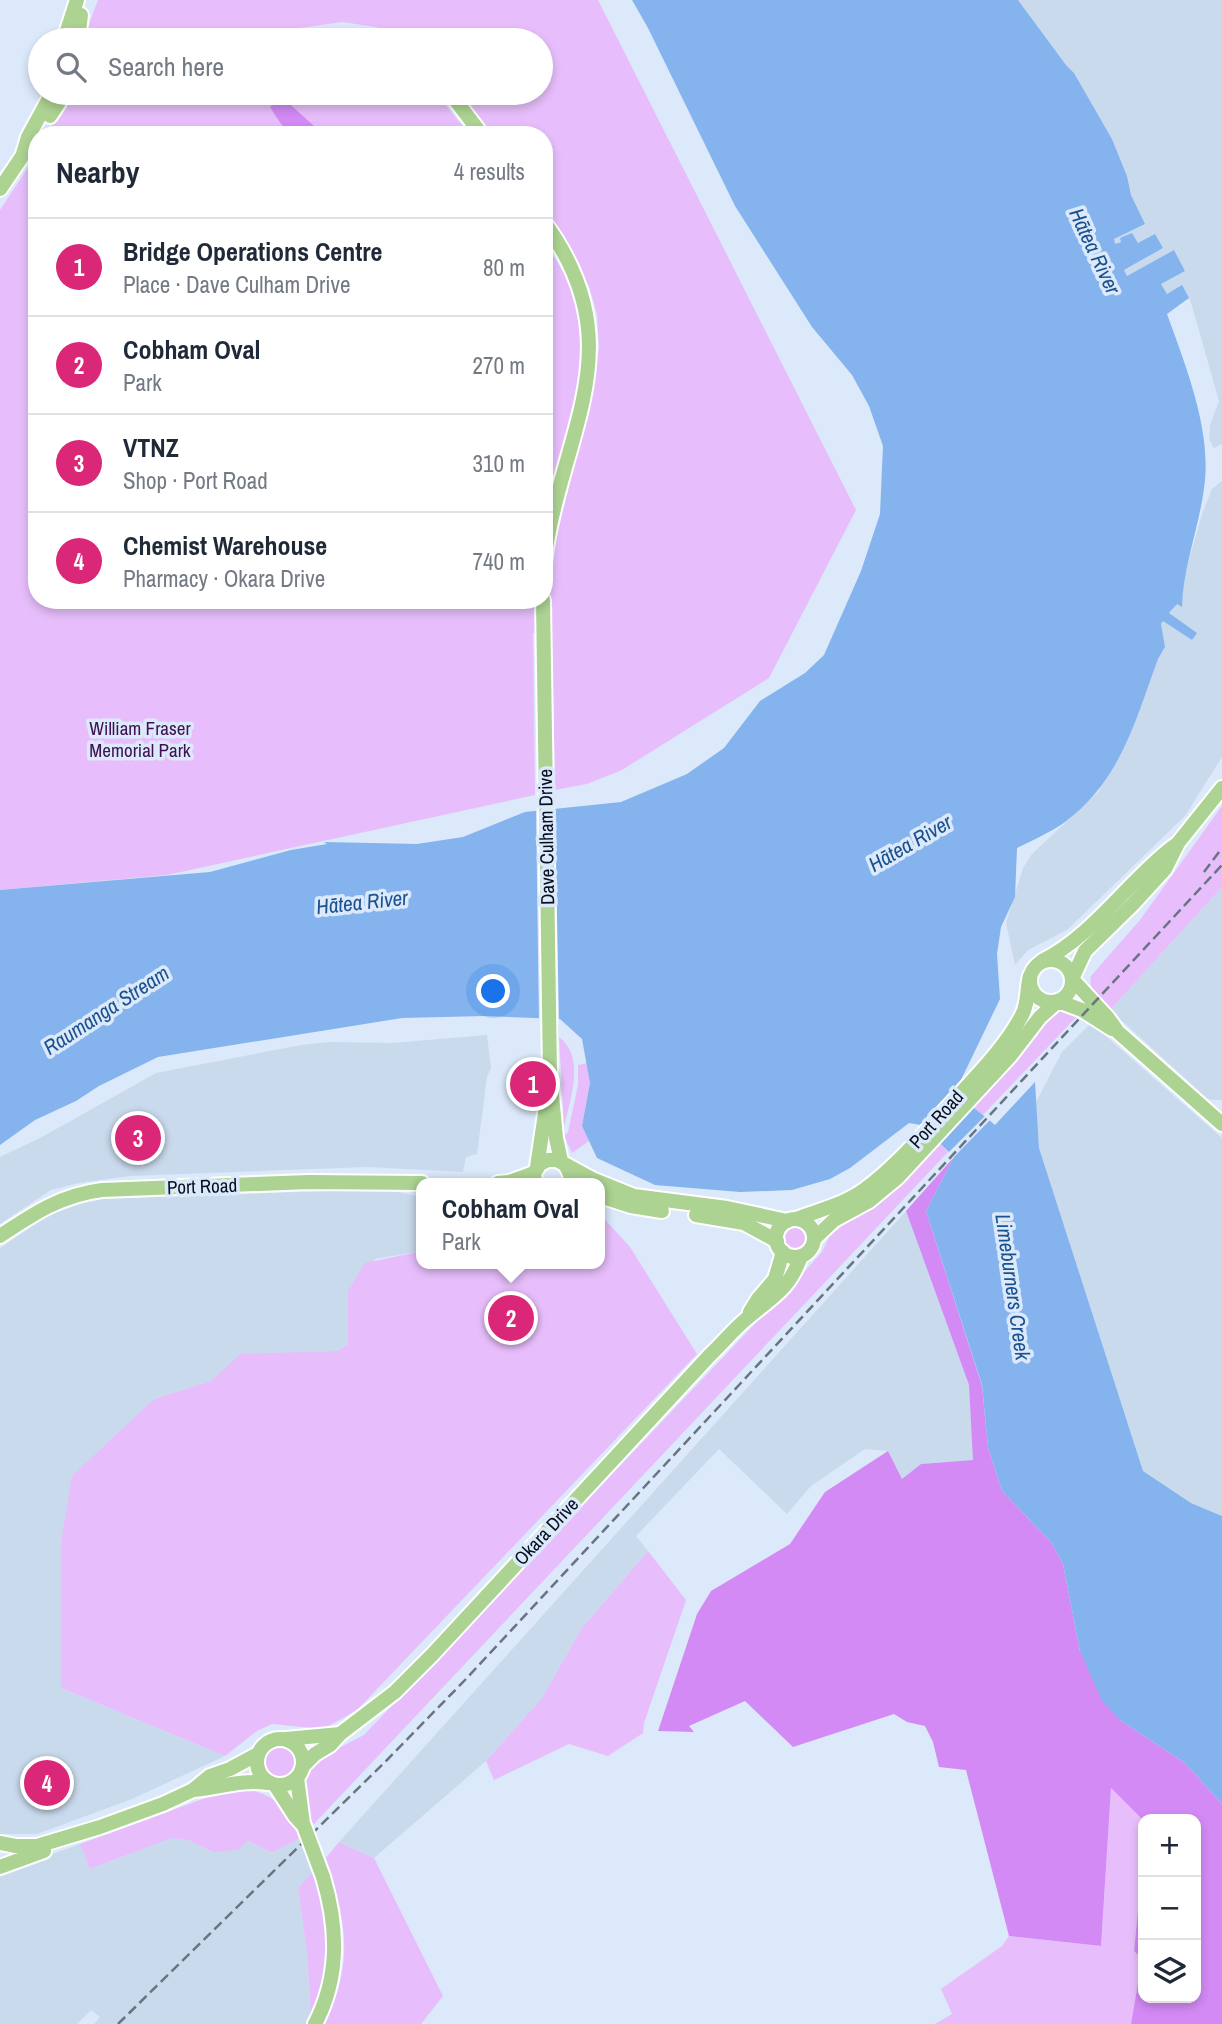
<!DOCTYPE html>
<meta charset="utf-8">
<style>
:root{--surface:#fff;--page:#f6f6f7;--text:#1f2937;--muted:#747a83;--line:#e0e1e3;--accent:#db2777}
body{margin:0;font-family:"Archivo Narrow",sans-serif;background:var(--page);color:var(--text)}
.controls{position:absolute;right:21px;bottom:21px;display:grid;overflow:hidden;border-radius:14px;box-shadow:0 4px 10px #0003}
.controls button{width:63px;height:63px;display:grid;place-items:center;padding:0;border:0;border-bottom:2px solid var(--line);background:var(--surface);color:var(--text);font:35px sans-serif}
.you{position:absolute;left:494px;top:992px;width:24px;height:24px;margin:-18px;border:5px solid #fff;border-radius:50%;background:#1a73e8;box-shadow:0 0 0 10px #1a73e833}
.badge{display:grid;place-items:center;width:46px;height:46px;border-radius:50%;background:var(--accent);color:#fff;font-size:23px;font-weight:700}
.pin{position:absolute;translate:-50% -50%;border:4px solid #fff;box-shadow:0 2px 7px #0006}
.popup{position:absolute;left:416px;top:1178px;width:189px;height:91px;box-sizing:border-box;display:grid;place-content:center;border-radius:14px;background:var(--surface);filter:drop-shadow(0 2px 5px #0005);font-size:23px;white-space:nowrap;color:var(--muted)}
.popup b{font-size:26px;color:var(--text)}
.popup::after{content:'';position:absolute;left:50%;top:100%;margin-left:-14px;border:14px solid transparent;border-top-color:var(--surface)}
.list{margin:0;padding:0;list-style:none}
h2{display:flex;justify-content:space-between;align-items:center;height:91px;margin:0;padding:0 28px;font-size:30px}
h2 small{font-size:23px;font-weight:400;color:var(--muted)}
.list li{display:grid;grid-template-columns:46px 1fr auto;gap:21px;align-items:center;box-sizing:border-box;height:98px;padding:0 28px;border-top:2px solid var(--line)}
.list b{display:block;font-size:26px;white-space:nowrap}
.list p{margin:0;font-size:23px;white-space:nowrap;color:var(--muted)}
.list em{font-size:23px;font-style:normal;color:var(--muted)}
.icon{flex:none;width:38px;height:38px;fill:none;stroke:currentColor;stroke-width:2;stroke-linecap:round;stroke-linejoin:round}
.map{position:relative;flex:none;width:1222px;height:2024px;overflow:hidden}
.search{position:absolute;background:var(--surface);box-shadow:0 4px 10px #0003;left:28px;top:28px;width:525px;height:77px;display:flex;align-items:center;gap:18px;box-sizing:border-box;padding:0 24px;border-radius:38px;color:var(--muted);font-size:26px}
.panel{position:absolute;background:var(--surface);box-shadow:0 4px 10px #0003;left:28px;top:126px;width:525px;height:483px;border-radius:28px}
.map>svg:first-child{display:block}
.built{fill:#cadaed}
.green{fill:#e7befb}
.forest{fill:#d38af4}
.water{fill:#84b3ee}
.pier{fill:#dbe9fa}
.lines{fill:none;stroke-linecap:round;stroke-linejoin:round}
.major-casing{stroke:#fff;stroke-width:18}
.major{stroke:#acd392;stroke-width:14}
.rail{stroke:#687483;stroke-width:2.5;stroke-dasharray:10 5;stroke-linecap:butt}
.major-bridge-casing{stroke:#fff;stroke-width:18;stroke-linecap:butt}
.major-bridge{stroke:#acd392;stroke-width:14}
.labels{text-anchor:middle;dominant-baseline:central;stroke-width:7;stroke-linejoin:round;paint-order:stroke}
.park-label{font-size:19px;fill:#3f1052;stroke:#dbe9fa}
.street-label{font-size:19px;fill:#050f1d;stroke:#dbe9fa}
.water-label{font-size:21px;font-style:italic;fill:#1a518f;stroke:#dbe9fa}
</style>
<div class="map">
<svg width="1222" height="2024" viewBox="0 0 1222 2024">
<rect width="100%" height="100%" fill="#dbe9fa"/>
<g class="built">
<polygon points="1018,0 1222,0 1222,444 1214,448 1209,439 1210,425 1219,401 1192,306 1189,298 1167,294 1161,284 1185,271 1174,250 1127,276 1124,270 1163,248 1138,243 1132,233 1115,245 1113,239 1145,224 1131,195 1127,176 1112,139 1074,73 1066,65"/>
<polygon points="1222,481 1222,757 1185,816 1067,930 1028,950 1015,965 1006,923 1023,868 1032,854 1099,791 1158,659 1165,647 1161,624 1163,620 1192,640 1196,634 1169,614 1177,603 1182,606 1182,583 1203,511 1212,489"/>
<polygon points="1222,887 1222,1100 1214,1100 1208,1099 1110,1010"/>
<polygon points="1091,1023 1222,1138 1222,1516 1191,1503 1143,1471 1039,1148 1036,1102 1062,1052"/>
<polygon points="487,1035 491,1068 487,1077 477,1154 466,1157 463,1172 367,1167 130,1176 79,1183 51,1190 0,1224 0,1157 42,1137 156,1073 301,1045 329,1042 392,1043"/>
<polygon points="383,1189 422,1197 422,1251 375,1259 348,1291 348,1344 337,1351 240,1355 211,1381 154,1399 61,1542 61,1688 225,1756 132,1799 37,1834 0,1834 0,1248 49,1215 83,1203 101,1199"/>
<polygon points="906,1211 969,1385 974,1460 921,1464 902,1479 888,1451 865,1449 811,1486 787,1514 719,1449 636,1536 648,1551 581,1629 542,1698 486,1761 374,1858 339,1842"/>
<polygon points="172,1838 188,1840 213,1852 248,1841 272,1853 300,1838 313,1871 298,1888 307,1954 311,2018 306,2024 94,2024 100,2017 91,2010 77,2024 0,2024 0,1873 80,1844 90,1869"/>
</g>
<g class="green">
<polygon points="98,0 598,0 856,510 769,678 622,770 587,784 555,790 552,634 548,633 549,594 557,535 584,425 599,348 597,314 589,286 544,211 544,135 488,135 457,93 541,93 541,40 407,40 376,27 342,22 215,40 83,40"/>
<polygon points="77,93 436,93 470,135 47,135 60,111"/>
<polygon points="37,154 37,600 537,600 537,633 533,633 535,795 167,875 0,890 0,210"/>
<polygon points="544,240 571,285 585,341 581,375 544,522"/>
<path d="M1222,806V887L1110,1010C1099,999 1088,992 1091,976L1140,920Z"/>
<polygon points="1069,1009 1081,1012 982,1116 974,1108 1053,1014"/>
<path d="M559,1037C586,1057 570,1100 564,1127Z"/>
<polygon points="587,1063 590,1083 582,1126 589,1141 572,1153 564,1136 568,1132 578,1085 578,1065"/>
<path d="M940,1144L948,1152L312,1826C292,1766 316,1760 364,1735L805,1271L822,1252L829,1237L844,1224L869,1209Z"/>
<polygon points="600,1214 630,1247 697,1354 357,1710 323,1729 272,1724 257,1731 225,1756 61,1688 61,1542 72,1476 154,1399 211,1381 240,1354 337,1351 348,1344 348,1291 365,1263 422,1251 422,1264 600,1264"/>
<circle cx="795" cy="1238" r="13"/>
<polygon points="648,1551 686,1600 644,1723 643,1733 608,1756 569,1744 494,1780 486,1761 542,1698 581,1629"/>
<circle cx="281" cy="1762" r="17"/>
<polygon points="1111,1788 1143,1820 1143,1858 1134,1951 1142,1959 1131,2024 935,2024 952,2014 941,1989 1002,1946 1009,1936 1101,1946"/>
<path d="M243,1789C274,1793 289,1809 300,1838L272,1853L248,1841L238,1850L213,1852L188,1840L172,1838L90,1869L80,1844L227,1790Z"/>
<path d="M339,1842L374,1858L443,1996L421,2024H325C331,2009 338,1993 341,1977C350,1938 339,1896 325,1859Z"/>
<polygon points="313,1871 331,1926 328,1979 311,2018 307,1954 298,1888"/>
</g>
<g class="forest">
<path d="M282,97L324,135C290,135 289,138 270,107Z"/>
<polygon points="954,1157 926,1211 982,1386 988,1447 1002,1491 1051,1542 1063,1564 1080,1651 1120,1720 1185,1763 1222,1804 1222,2024 1131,2024 1142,1959 1134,1951 1143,1858 1143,1998 1196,1998 1196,1819 1143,1820 1111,1788 1101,1946 1009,1936 966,1770 939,1767 933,1742 925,1726 907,1722 894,1714 793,1747 745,1701 689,1726 694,1732 658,1731 697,1614 711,1591 790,1544 825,1492 888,1451 902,1479 921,1464 973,1460 969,1385 906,1211"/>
</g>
<path class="water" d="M632,0H1018L1066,65L1074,73L1112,139L1127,176L1131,195L1145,224L1114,239L1115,244L1121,242L1120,238L1132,233L1138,243L1155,234L1163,248L1124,270L1127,276L1174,250L1185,271L1161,284L1167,294L1182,285L1189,298L1167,314C1185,364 1210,426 1205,480C1201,523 1183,564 1182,607L1177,604L1169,613L1197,633L1192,640L1163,621L1161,624L1165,647L1158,659C1135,721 1121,780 1065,822C1051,832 1033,840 1017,848L1015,897L1001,927L997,954L1000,999L959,1084L974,1108L995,1125L1035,1082L1039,1148L1143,1471L1191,1503L1222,1516V1804L1185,1763L1120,1720L1102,1701L1080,1651L1063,1564L1051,1542L1002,1491L988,1447L982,1385L926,1211L954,1157L921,1125L909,1123L850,1168L830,1179L792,1190L740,1192L655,1185L597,1158L582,1126L590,1083L582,1039L560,1019L485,1016L402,1018L158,1057L99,1086L76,1101L35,1120L0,1145V890L210,872L291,850L327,844L324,842L417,844L463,837L525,812L621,802L687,774L724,748L760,701L805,673L824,655L861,571L880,514L883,446L869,406L852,375L812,327L735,206L648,28Z"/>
<g class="pier">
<polygon points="555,806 559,1023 539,1022 536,808"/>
<polygon points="986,1115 991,1119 952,1159 947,1154"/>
</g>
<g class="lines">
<defs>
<g id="major">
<polyline points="64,40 77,0"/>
<polyline points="78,40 81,15"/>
<polyline points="306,40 335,38 357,40"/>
<polyline points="450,93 482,135"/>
<polyline points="50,116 65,93"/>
<polyline points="23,154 28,137 52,93"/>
<polyline points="0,189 29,146"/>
<path d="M544,222C636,347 561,431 544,561"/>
<polyline points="543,600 550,1074 556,1138 561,1161"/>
<polyline points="1222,788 1178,843 1165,869 1133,904 1085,951 1072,979 1108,1018 1118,1032 1222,1124"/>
<circle cx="1051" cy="981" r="21"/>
<path d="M1042,961C1093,936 1129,880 1174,846"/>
<polyline points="566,1166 571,1176 569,1183"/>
<polyline points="537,1167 546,1107"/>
<polyline points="498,1183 509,1182 534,1173"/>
<polyline points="535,1183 534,1173 540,1164 548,1160 557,1160 592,1179 634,1196 727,1208 787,1221"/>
<polyline points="600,1196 631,1206 662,1211"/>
<polyline points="696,1215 744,1223 777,1241"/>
<path d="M796,1219C819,1210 843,1205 864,1190C897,1166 923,1134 951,1104C975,1077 1004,1049 1021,1017C1029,1004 1026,990 1030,976"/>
<circle cx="795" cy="1238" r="19"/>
<path d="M0,1236C33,1214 61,1195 102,1190L309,1182L422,1183"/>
<polyline points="814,1239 834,1220 869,1201 898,1177 1010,1056 1040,1017 1058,1001 1082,1010 1112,1029"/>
<polyline points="750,1312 758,1299 775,1279 783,1252"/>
<circle cx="280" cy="1762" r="23"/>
<polyline points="286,1739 340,1734"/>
<path d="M303,1766L315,1754L330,1745L340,1734L395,1692L432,1655L710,1355C722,1344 732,1331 745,1320C770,1298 789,1291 801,1256"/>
<polyline points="297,1778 303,1824"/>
<polyline points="275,1785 295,1816 304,1826"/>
<path d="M193,1790C219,1788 241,1779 268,1783"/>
<polyline points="0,1843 16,1846 37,1846 100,1827 163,1804 193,1790 210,1776 230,1769 258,1754"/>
<polyline points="0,1867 44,1851"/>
<path d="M315,2024C340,1976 338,1927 323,1877"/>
</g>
</defs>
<use href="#major" class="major-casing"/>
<use href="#major" class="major"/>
<g class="rail">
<polyline points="1204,872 1222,848"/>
<polyline points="118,2024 387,1760 465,1680 1222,865"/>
</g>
<defs>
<polyline id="major-bridge" points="304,1826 323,1877"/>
</defs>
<use href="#major-bridge" class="major-bridge-casing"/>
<use href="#major-bridge" class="major-bridge"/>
</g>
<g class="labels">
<g class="park-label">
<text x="140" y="728">William Fraser<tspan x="140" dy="22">Memorial Park</tspan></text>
</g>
<g class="street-label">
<text transform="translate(546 837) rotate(-91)">Dave Culham Drive</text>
<text transform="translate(936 1119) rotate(-48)">Port Road</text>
<text transform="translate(202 1186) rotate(-2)">Port Road</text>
<text transform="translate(546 1531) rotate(-47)">Okara Drive</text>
</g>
<g class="water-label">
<text transform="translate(1095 251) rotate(65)">Hātea River</text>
<text transform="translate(910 843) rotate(-30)">Hātea River</text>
<text transform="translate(362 902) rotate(-6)">Hātea River</text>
<text transform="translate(106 1010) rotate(-33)">Raumanga Stream</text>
<text transform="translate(1013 1287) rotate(82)">Limeburners Creek</text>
</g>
</g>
</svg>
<div class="controls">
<button>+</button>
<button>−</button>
<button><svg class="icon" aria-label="layers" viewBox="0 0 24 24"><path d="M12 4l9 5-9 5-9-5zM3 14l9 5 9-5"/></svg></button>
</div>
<div class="you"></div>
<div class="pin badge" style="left:533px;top:1084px">1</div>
<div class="pin badge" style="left:511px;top:1318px">2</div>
<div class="popup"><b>Cobham Oval</b>Park</div>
<div class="pin badge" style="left:138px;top:1138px">3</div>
<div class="pin badge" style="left:47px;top:1783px">4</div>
<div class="search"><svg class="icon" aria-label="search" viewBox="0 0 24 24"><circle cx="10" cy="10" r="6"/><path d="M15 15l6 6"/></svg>Search here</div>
<section class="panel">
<h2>Nearby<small>4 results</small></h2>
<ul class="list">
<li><span class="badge">1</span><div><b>Bridge Operations Centre</b><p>Place · Dave Culham Drive</p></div><em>80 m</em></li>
<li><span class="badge">2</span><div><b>Cobham Oval</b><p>Park</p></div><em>270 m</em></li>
<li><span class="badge">3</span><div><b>VTNZ</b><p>Shop · Port Road</p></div><em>310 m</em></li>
<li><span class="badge">4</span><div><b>Chemist Warehouse</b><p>Pharmacy · Okara Drive</p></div><em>740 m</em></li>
</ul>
</section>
</div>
